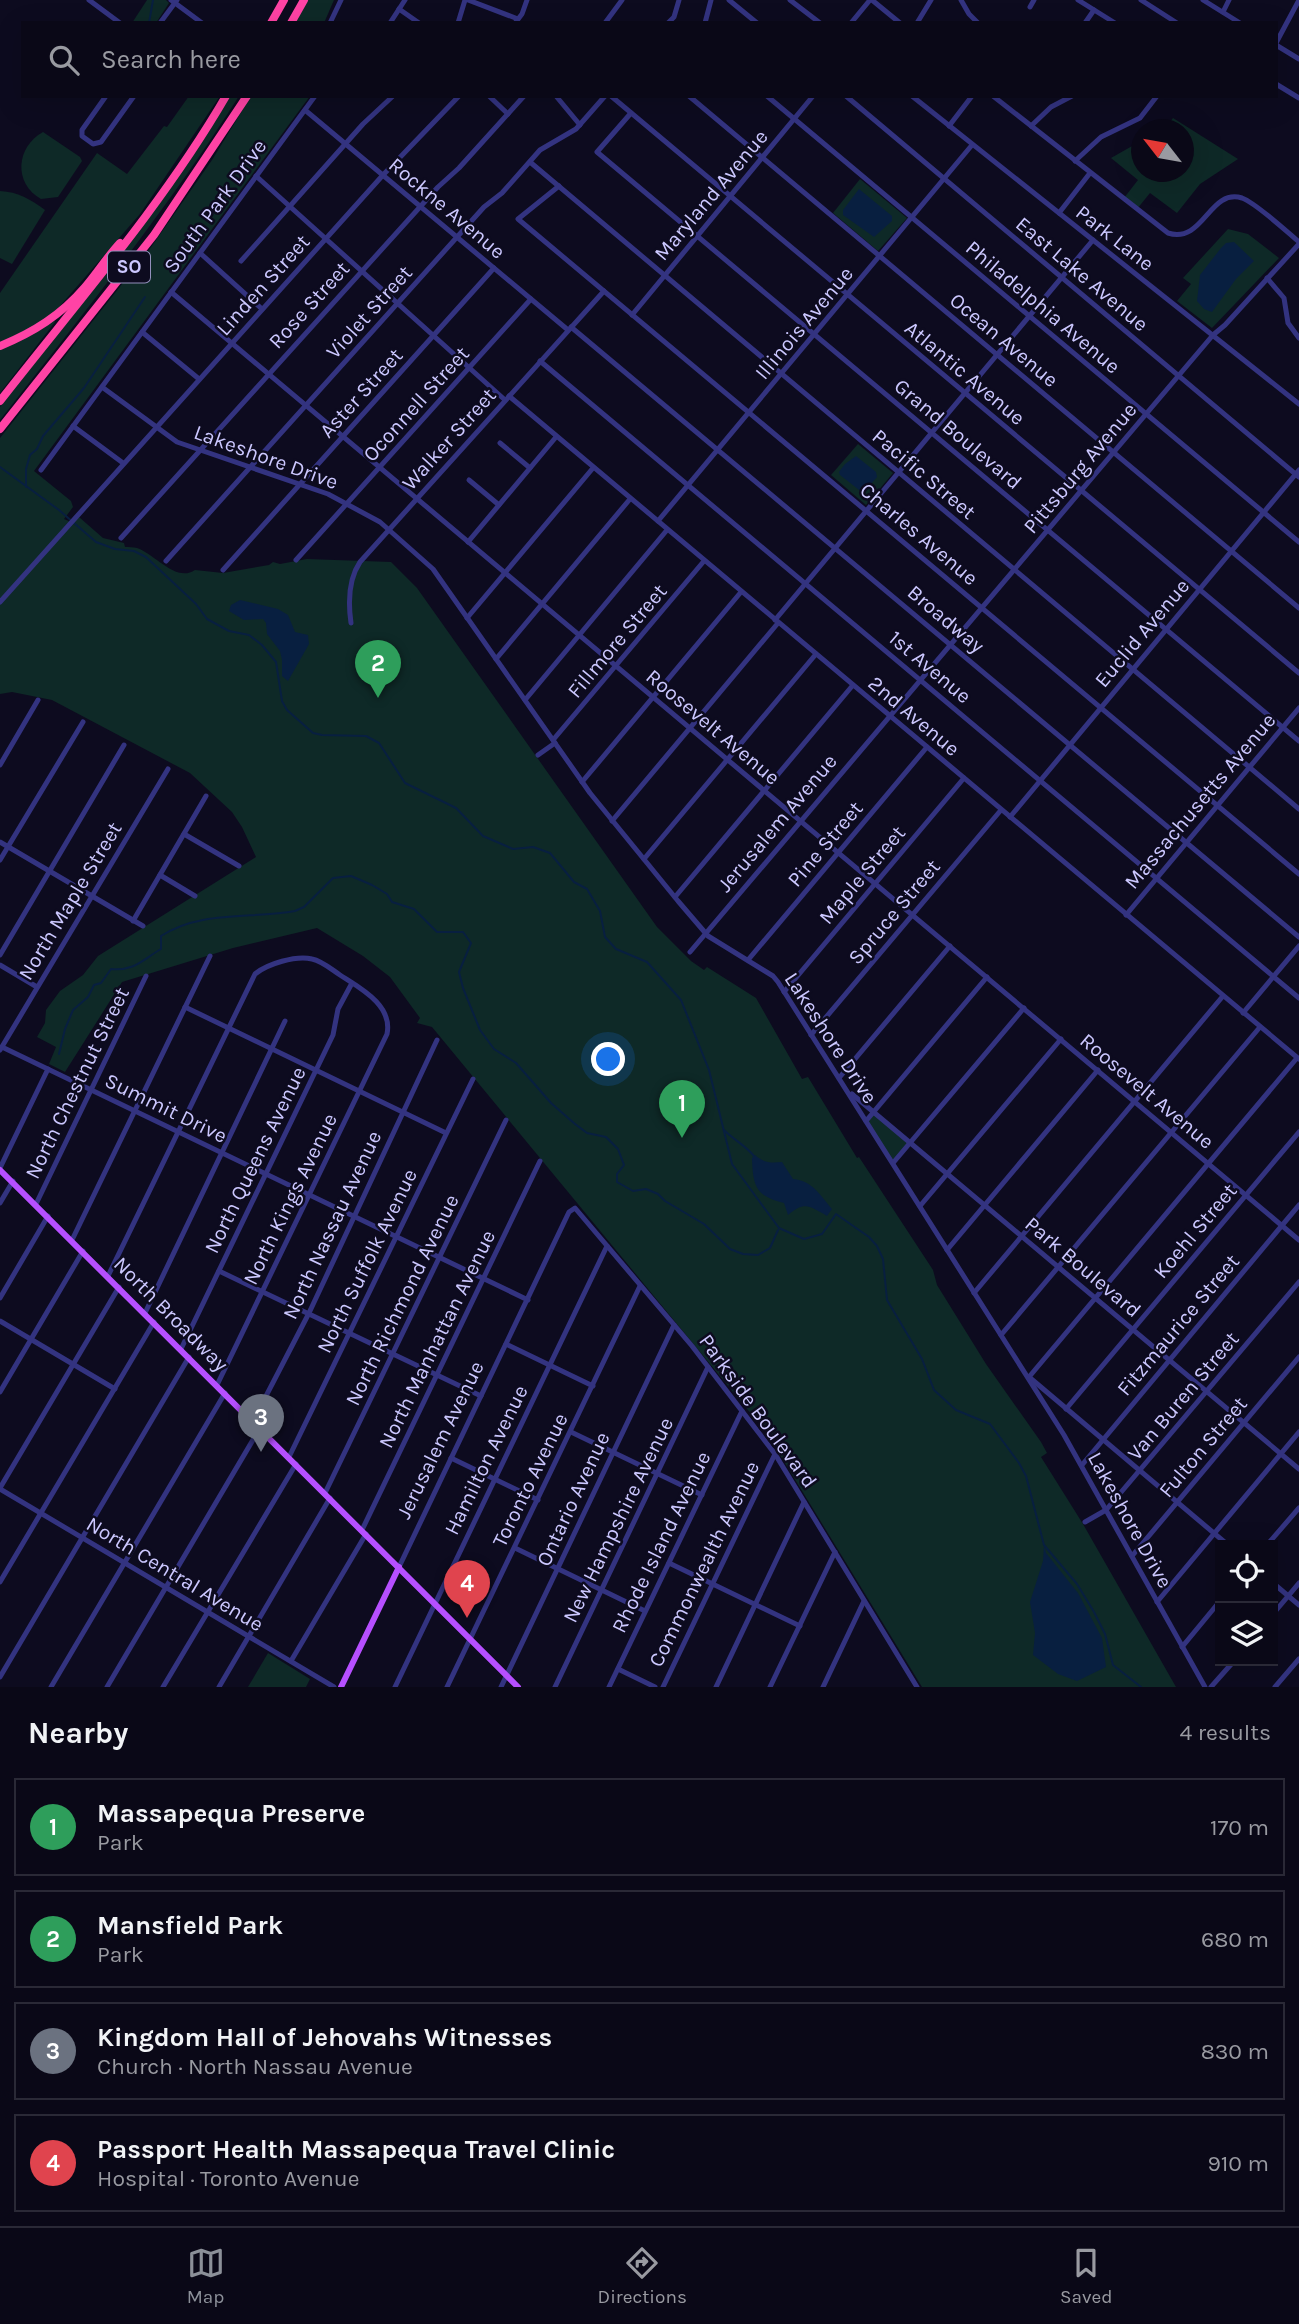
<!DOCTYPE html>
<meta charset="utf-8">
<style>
:root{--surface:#0a0817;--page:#181624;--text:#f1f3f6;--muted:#999aa1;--line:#2a2936;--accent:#8c9099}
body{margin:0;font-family:Karla,sans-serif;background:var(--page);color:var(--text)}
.controls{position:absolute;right:21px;bottom:21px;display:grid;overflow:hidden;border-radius:0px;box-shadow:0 7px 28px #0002}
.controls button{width:63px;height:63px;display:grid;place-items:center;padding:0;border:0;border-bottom:2px solid var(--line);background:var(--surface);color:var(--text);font:35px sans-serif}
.compass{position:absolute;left:1131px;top:119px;width:63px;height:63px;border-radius:50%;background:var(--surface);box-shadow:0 7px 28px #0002;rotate:301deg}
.you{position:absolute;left:609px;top:1060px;width:24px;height:24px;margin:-18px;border:5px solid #fff;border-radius:50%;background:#1a73e8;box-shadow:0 0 0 10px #1a73e833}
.badge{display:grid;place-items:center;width:46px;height:46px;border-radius:50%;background:var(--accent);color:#fff;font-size:23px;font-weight:700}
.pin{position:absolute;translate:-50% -58px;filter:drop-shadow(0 2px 4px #0008)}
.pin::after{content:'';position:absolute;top:37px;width:24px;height:21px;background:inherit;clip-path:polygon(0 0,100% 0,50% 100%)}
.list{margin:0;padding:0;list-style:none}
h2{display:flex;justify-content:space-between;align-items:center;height:91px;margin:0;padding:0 28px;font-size:30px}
h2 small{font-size:23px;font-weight:400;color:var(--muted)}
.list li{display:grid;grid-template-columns:46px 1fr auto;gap:21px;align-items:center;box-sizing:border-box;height:98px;margin:0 14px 14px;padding:0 14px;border:2px solid var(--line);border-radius:0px}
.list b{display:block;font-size:26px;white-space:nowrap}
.list p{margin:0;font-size:23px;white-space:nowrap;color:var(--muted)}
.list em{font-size:23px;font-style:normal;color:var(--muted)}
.icon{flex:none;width:38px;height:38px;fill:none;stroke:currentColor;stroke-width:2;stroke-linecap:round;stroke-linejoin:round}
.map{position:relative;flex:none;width:1299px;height:1687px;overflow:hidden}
.search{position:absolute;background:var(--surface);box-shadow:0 7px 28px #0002;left:21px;right:21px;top:21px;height:77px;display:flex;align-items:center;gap:18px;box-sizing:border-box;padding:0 24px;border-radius:0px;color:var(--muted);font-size:26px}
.sheet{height:539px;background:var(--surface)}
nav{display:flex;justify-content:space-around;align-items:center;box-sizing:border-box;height:98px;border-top:2px solid var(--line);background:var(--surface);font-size:19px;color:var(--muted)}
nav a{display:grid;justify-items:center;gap:4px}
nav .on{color:var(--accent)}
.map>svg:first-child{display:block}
.green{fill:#0e2927}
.water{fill:#081f40}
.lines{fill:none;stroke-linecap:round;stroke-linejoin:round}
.stream{stroke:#081f40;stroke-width:2}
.minor{stroke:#333380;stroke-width:5}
.major{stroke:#b64fff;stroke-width:6}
.highway{stroke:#ff43a5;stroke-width:8}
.labels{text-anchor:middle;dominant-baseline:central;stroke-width:5;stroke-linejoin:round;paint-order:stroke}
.shield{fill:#0d0b1f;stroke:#938fbc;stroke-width:2}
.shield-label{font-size:19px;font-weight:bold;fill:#ccc8ff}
.street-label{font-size:21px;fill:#ccc8ff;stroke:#0d0b1f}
</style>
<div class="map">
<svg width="1299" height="1687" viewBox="0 0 1299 1687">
<rect width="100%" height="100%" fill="#0d0b1f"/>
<g class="green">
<polygon points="147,0 166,0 169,3 156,23 132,23"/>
<polygon points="308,0 334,0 324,23 295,23"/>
<polygon points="189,96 220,96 140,214 53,314 36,327 0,342 0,293 97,153 127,174 164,126 167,127"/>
<path d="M230,96H239C167,210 83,314 0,420V407L128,244Z"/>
<path d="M251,96H310L34,471L71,501L73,507L64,519L73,523L79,517L103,538L124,543L125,547C129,547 133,547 137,548C155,554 176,583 195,570L223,573L269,565L273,562L280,564L307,559L391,562L417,588L657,927L691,961L704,970L707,967L756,998L802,1079L808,1077L857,1158L859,1157L933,1270L937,1285L986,1364L1041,1442L1047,1453L1041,1457L1083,1524L1176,1687H922L766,1432L432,1027L417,1023L420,1018L390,977L363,956L317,928L233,948L122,982L65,1072L49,1064L56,1047L37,1037L45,1023L46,1010L60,991L83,975L98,956L256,857L242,827L232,812L190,773L52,700L12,692L0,694V438L149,250L212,160Z"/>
<polygon points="1173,118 1238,159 1200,184 1177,213 1150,193 1137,209 1124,198 1138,180 1111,158 1141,141 1142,172 1184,172 1184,130 1161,129 1168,125"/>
<path d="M43,132L80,157L82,161L58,197L41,199C13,183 16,147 43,132Z"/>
<polygon points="860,179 907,218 878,251 833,213"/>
<path d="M0,191C18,192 30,199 45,210L12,264L0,258Z"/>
<polygon points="1228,229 1248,234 1279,258 1212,328 1177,301 1191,284 1183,278"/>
<polygon points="54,320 55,322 0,393 0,348 38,331"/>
<polygon points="858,444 893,473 866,505 831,475"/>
<polygon points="873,1112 910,1143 893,1163 866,1121"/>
<polygon points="268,1653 310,1679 306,1687 248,1687"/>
</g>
<g class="water">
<polygon points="859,189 892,216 892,221 874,237 843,215 843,210"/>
<polygon points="1234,242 1254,261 1236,279 1212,312 1204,309 1197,301 1200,275 1221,248 1226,243"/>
<polygon points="856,456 876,472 877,477 863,493 840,475 839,472 845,464"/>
<polygon points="240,600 278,609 288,615 295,632 308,635 309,644 288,681 282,676 282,660 280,651 267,634 266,623 263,619 244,620 229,611 231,605"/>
<path d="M755,1155C764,1163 771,1163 782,1162L793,1179C813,1181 820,1195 832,1209L827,1216C809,1206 805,1201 788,1215L784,1203C756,1196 753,1187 752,1158Z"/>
<polygon points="1044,1545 1046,1553 1078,1593 1102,1638 1106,1667 1077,1681 1058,1674 1033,1655 1035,1633 1030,1602 1043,1561"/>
</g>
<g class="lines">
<g class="stream">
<polyline points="149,23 153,0"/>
<polyline points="0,467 59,510 96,542 115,549 134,551 146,557 196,604 207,619 229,631 249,635 262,645 276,662 282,701 287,710 313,733 322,735 366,736 379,743 405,783 456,808 483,836 513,849 533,847 550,853 574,882 587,889 600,911 605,937 616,949 647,962 681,1000 709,1070 732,1164 779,1228 804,1239 822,1234 836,1214 869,1237 877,1246 883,1259 887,1300 922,1359 934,1390 956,1410 990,1424 1019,1463 1026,1476 1044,1545 1077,1584 1094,1612 1105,1634 1113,1665 1141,1687"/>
<polyline points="26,487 26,469 30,455 37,449 43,436 84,388 145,297"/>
<path d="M59,1054L65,1029L73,1010L88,997L94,985L101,983L111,969C135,971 142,960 161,949V936C201,910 251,919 295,911L304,907L333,878L351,876L372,885L387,894L392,902L414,909L437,932H463L471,943L459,972L463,988L480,1030L494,1049L516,1063L551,1103L575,1124L587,1133L606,1137L618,1149L624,1165L617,1174V1182L633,1191L646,1189L658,1194L665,1201L704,1224L730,1249L743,1254L758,1255L770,1248L778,1230"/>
<path d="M724,1130C734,1140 745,1145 754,1156"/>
</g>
<g class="minor">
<polyline points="89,0 120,23"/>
<polyline points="171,0 202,23"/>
<polyline points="468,0 518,19"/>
<polyline points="729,0 757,23"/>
<polyline points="790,0 820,23"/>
<polyline points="872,0 900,23"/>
<polyline points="961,0 969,14 978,23"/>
<polyline points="1078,0 1115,23"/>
<polyline points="1141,0 1177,23"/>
<polyline points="1203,0 1240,23"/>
<polyline points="1030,7 1034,0"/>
<polyline points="399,9 419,23"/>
<polyline points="1223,12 1229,0"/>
<polyline points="160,23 177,0"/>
<polyline points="330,23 341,0"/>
<polyline points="390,23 405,0"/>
<polyline points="458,23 465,0"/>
<polyline points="515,23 522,14 527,0"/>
<polyline points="605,23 622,0"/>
<polyline points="668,23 674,17 679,0"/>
<polyline points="705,23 711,0"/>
<polyline points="851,23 870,0"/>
<polyline points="917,23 931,0"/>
<polyline points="1085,23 1094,10"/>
<polyline points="1276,43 1299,0"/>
<polyline points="1276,45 1299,59"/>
<polyline points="1276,84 1299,98"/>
<polyline points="106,96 82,130 82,136 93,144 101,142 134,96"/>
<polyline points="489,96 508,114"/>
<polyline points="556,96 580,125"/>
<polyline points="611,96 1299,673"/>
<polyline points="689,96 1299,608"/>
<polyline points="767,96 1299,542"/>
<polyline points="846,96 1299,477"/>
<polyline points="912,96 1299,404"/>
<path d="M993,96L1168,233C1204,244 1209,188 1242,198C1256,203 1286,231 1299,242"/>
<polyline points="305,110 568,330"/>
<polyline points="631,113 597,152 1299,741"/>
<polyline points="949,126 972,96"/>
<polyline points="1031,126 1051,107 1072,96"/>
<polyline points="1075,161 1101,137 1140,118 1157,96"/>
<polyline points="530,162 1299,809"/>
<polyline points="256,176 505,400"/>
<polyline points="559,186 518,219 1299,874"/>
<polyline points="1059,213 1090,173"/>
<polyline points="200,253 262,309"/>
<polyline points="241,261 363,124 393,96"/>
<polyline points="1267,278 1284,298 1288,323 1299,338"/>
<polyline points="171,292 1299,1240"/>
<polyline points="632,315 813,96"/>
<polyline points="571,327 1299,937"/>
<polyline points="142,332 199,379"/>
<polyline points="540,361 1299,998"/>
<polyline points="102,387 177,442 328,494 380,522 433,569 590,793 678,901 708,936 773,976 778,982 1064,1435 1205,1687"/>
<polyline points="509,396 1299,1059"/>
<polyline points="73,426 123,463"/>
<polyline points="500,443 530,468"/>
<polyline points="41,470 315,96"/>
<polyline points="469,480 499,505"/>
<polyline points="658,521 972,145"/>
<polyline points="121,538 438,187 459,168 524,96"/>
<polyline points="468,542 556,437"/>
<polyline points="296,560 531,299"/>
<polyline points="166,561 484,207 502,193 540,150 576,129 605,96"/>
<polyline points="223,570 494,268"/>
<polyline points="0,602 383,175 459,96"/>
<polyline points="467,618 593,468"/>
<polyline points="775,620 1093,240"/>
<path d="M351,623C348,602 348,580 360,562L604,291"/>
<polyline points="496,659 630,499"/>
<polyline points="525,700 667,530"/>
<polyline points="553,740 704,561"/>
<polyline points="538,755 555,743"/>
<polyline points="0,765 38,700"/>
<polyline points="582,782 741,592"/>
<polyline points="1010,817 1299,470"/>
<polyline points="612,821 778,623"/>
<polyline points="184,834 239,866"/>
<polyline points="0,842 143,926"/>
<polyline points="644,859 816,654"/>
<polyline points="0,860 83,722"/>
<polyline points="160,875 195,896"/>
<polyline points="675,897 853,685"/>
<polyline points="1126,915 1299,708"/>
<polyline points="133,921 206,796"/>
<polyline points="690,952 1213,335 1225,325 1299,244"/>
<polyline points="0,955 124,745"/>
<polyline points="748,960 927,747"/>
<polyline points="0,965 37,987"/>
<polyline points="784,992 964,778"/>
<polyline points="185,1007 446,1133"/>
<polyline points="1243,1013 1299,946"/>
<polyline points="811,1035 1001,810"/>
<polyline points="2,1047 528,1300"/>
<polyline points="0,1050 168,769"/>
<polyline points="839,1078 950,946"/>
<polyline points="852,1094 1299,1469"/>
<polyline points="866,1121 987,977"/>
<polyline points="893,1163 1024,1008"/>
<polyline points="0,1168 48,1069"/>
<polyline points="0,1203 13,1181"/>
<polyline points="36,1204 146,976"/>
<polyline points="920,1206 1061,1039"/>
<polyline points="72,1240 210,956"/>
<polyline points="947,1250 1098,1070"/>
<polyline points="219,1271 481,1396"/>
<path d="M108,1276L255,974C267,964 296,955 312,959C322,961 331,969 340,975C360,988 393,1005 387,1034L217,1385"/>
<polyline points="974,1293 1223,996"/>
<polyline points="0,1298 48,1216"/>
<polyline points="145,1313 285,1021"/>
<polyline points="0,1321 115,1389"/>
<polyline points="1001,1335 1260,1027"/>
<polyline points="506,1344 593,1386"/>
<polyline points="181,1349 333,1035 338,1009 352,983"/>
<polyline points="0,1392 83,1251"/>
<polyline points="1066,1409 1299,1132"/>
<polyline points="253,1421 309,1313 437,1040"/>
<polyline points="571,1432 702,1495"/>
<polyline points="289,1457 473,1079"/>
<polyline points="451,1458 538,1500"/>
<polyline points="1082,1465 1299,1205"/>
<polyline points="0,1488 119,1287"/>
<polyline points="0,1489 334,1687"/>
<polyline points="325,1493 506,1120"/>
<polyline points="1085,1522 1106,1510 1299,1282"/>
<polyline points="362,1530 540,1161"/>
<polyline points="1228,1545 1029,1377 1297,1058"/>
<polyline points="1267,1545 1299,1508"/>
<polyline points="515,1548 645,1611"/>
<polyline points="1132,1556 1299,1357"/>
<polyline points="669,1563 800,1626"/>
<polyline points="399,1567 569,1212 575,1208 692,1346 775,1454 917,1687"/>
<polyline points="0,1582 154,1322"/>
<polyline points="1273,1583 1299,1605"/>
<polyline points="1157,1602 1299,1432"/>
<polyline points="1273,1614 1299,1583"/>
<polyline points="1182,1647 1220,1601"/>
<polyline points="291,1661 366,1534"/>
<polyline points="618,1669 655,1687"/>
<polyline points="0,1677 189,1357"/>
<polyline points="51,1687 225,1393"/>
<polyline points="107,1687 260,1428"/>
<polyline points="163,1687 296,1464"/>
<polyline points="219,1687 330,1498"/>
<polyline points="395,1687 607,1246"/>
<polyline points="447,1687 640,1286"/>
<polyline points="501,1687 674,1325"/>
<polyline points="555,1687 708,1367"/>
<polyline points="609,1687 742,1411"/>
<polyline points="663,1687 775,1454"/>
<polyline points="716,1687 804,1502"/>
<polyline points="770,1687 835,1552"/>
<polyline points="823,1687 864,1601"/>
<polyline points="1211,1687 1234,1661"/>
<polyline points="1275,1687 1299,1659"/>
</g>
<g class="major">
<polyline points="0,1170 518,1687"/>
<polyline points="341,1687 399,1567"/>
</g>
<g class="highway">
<polyline points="271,23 284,0"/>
<polyline points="291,23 304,0"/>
<path d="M0,346C34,332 61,315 85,287C97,273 107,257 120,243"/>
<path d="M0,401C78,301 162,206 226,96"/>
<polyline points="0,429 154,235 247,96"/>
</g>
</g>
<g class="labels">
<rect class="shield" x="108" y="251.5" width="42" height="31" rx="5"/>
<g class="shield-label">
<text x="129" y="267">SO</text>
</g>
<g class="street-label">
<text transform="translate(711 195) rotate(-50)">Maryland Avenue</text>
<text transform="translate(215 206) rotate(-54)">South Park Drive</text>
<text transform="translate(447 208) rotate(40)">Rockne Avenue</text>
<text transform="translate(1115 238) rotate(38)">Park Lane</text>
<text transform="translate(1082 274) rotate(40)">East Lake Avenue</text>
<text transform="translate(263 285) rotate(-48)">Linden Street</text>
<text transform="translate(309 305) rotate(-48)">Rose Street</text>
<text transform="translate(1043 307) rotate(40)">Philadelphia Avenue</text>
<text transform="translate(369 312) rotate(-48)">Violet Street</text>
<text transform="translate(804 323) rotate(-50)">Illinois Avenue</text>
<text transform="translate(1004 340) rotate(40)">Ocean Avenue</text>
<text transform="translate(965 373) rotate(40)">Atlantic Avenue</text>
<text transform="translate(361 393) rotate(-48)">Aster Street</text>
<text transform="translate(416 404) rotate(-48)">Oconnell Street</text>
<text transform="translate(958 434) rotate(40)">Grand Boulevard</text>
<text transform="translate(449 439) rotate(-48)">Walker Street</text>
<text transform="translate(266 457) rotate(20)">Lakeshore Drive</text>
<text transform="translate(1080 468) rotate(-50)">Pittsburg Avenue</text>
<text transform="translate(924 474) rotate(40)">Pacific Street</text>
<text transform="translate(919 534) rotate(40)">Charles Avenue</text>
<text transform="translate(946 619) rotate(40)">Broadway</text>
<text transform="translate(1142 633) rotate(-50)">Euclid Avenue</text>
<text transform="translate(617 641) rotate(-50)">Fillmore Street</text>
<text transform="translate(930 667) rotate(40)">1st Avenue</text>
<text transform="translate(914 716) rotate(40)">2nd Avenue</text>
<text transform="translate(713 727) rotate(40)">Roosevelt Avenue</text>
<text transform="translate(1200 801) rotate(-50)">Massachusetts Avenue</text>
<text transform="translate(777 823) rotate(-50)">Jerusalem Avenue</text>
<text transform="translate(825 844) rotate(-50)">Pine Street</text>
<text transform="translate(862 875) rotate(-50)">Maple Street</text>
<text transform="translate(70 901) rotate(-59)">North Maple Street</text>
<text transform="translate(894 912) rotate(-50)">Spruce Street</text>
<text transform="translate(831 1038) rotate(57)">Lakeshore Drive</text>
<text transform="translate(77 1083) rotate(-64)">North Chestnut Street</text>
<text transform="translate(1147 1091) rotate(40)">Roosevelt Avenue</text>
<text transform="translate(166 1108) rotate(26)">Summit Drive</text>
<text transform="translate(255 1160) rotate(-64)">North Queens Avenue</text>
<text transform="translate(290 1199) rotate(-64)">North Kings Avenue</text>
<text transform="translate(332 1225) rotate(-65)">North Nassau Avenue</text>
<text transform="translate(1195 1231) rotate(-50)">Koehl Street</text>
<text transform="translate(367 1261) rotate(-64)">North Suffolk Avenue</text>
<text transform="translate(1083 1267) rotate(40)">Park Boulevard</text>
<text transform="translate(402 1300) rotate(-64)">North Richmond Avenue</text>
<text transform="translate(171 1314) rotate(45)">North Broadway</text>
<text transform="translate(1178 1325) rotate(-50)">Fitzmaurice Street</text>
<text transform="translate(437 1339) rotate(-64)">North Manhattan Avenue</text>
<text transform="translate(1183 1396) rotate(-50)">Van Buren Street</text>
<text transform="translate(758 1411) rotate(54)">Parkside Boulevard</text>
<text transform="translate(440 1440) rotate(-64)">Jerusalem Avenue</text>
<text transform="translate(1203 1447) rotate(-50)">Fulton Street</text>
<text transform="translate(486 1460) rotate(-64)">Hamilton Avenue</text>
<text transform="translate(530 1480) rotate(-64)">Toronto Avenue</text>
<text transform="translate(573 1499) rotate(-65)">Ontario Avenue</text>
<text transform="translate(618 1520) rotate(-64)">New Hampshire Avenue</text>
<text transform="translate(1130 1520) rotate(61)">Lakeshore Drive</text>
<text transform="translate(661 1542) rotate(-64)">Rhode Island Avenue</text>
<text transform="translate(704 1564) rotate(-64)">Commonwealth Avenue</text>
<text transform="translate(175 1574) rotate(31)">North Central Avenue</text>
</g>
</g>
</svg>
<div class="controls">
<button><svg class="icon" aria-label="locate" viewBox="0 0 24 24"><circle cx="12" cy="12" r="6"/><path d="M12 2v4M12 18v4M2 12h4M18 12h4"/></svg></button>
<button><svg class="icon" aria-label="layers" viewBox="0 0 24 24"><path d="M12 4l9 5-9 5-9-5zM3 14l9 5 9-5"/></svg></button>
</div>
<svg class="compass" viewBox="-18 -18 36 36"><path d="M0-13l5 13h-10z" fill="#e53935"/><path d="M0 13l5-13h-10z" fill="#999aa1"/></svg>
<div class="you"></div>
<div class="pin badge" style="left:682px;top:1138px;background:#2e9e5b">1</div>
<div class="pin badge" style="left:378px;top:698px;background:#2e9e5b">2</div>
<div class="pin badge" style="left:261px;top:1452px;background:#6b7280">3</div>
<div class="pin badge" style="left:467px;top:1618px;background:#e0444e">4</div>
<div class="search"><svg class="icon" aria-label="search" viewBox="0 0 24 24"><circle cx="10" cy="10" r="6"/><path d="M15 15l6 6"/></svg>Search here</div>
</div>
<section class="sheet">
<h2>Nearby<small>4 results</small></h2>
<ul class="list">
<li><span class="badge" style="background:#2e9e5b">1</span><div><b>Massapequa Preserve</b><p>Park</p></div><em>170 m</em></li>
<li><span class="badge" style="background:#2e9e5b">2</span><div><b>Mansfield Park</b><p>Park</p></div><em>680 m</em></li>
<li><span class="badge" style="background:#6b7280">3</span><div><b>Kingdom Hall of Jehovahs Witnesses</b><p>Church · North Nassau Avenue</p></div><em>830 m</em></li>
<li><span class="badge" style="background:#e0444e">4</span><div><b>Passport Health Massapequa Travel Clinic</b><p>Hospital · Toronto Avenue</p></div><em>910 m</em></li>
</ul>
</section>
<nav>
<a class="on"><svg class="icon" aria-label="map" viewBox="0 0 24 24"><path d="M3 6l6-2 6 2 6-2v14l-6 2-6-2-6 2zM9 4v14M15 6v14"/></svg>Map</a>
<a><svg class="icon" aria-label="directions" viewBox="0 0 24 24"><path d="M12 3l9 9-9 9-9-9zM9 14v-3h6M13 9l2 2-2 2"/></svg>Directions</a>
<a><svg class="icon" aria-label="saved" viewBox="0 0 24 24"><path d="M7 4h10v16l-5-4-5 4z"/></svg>Saved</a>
</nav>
